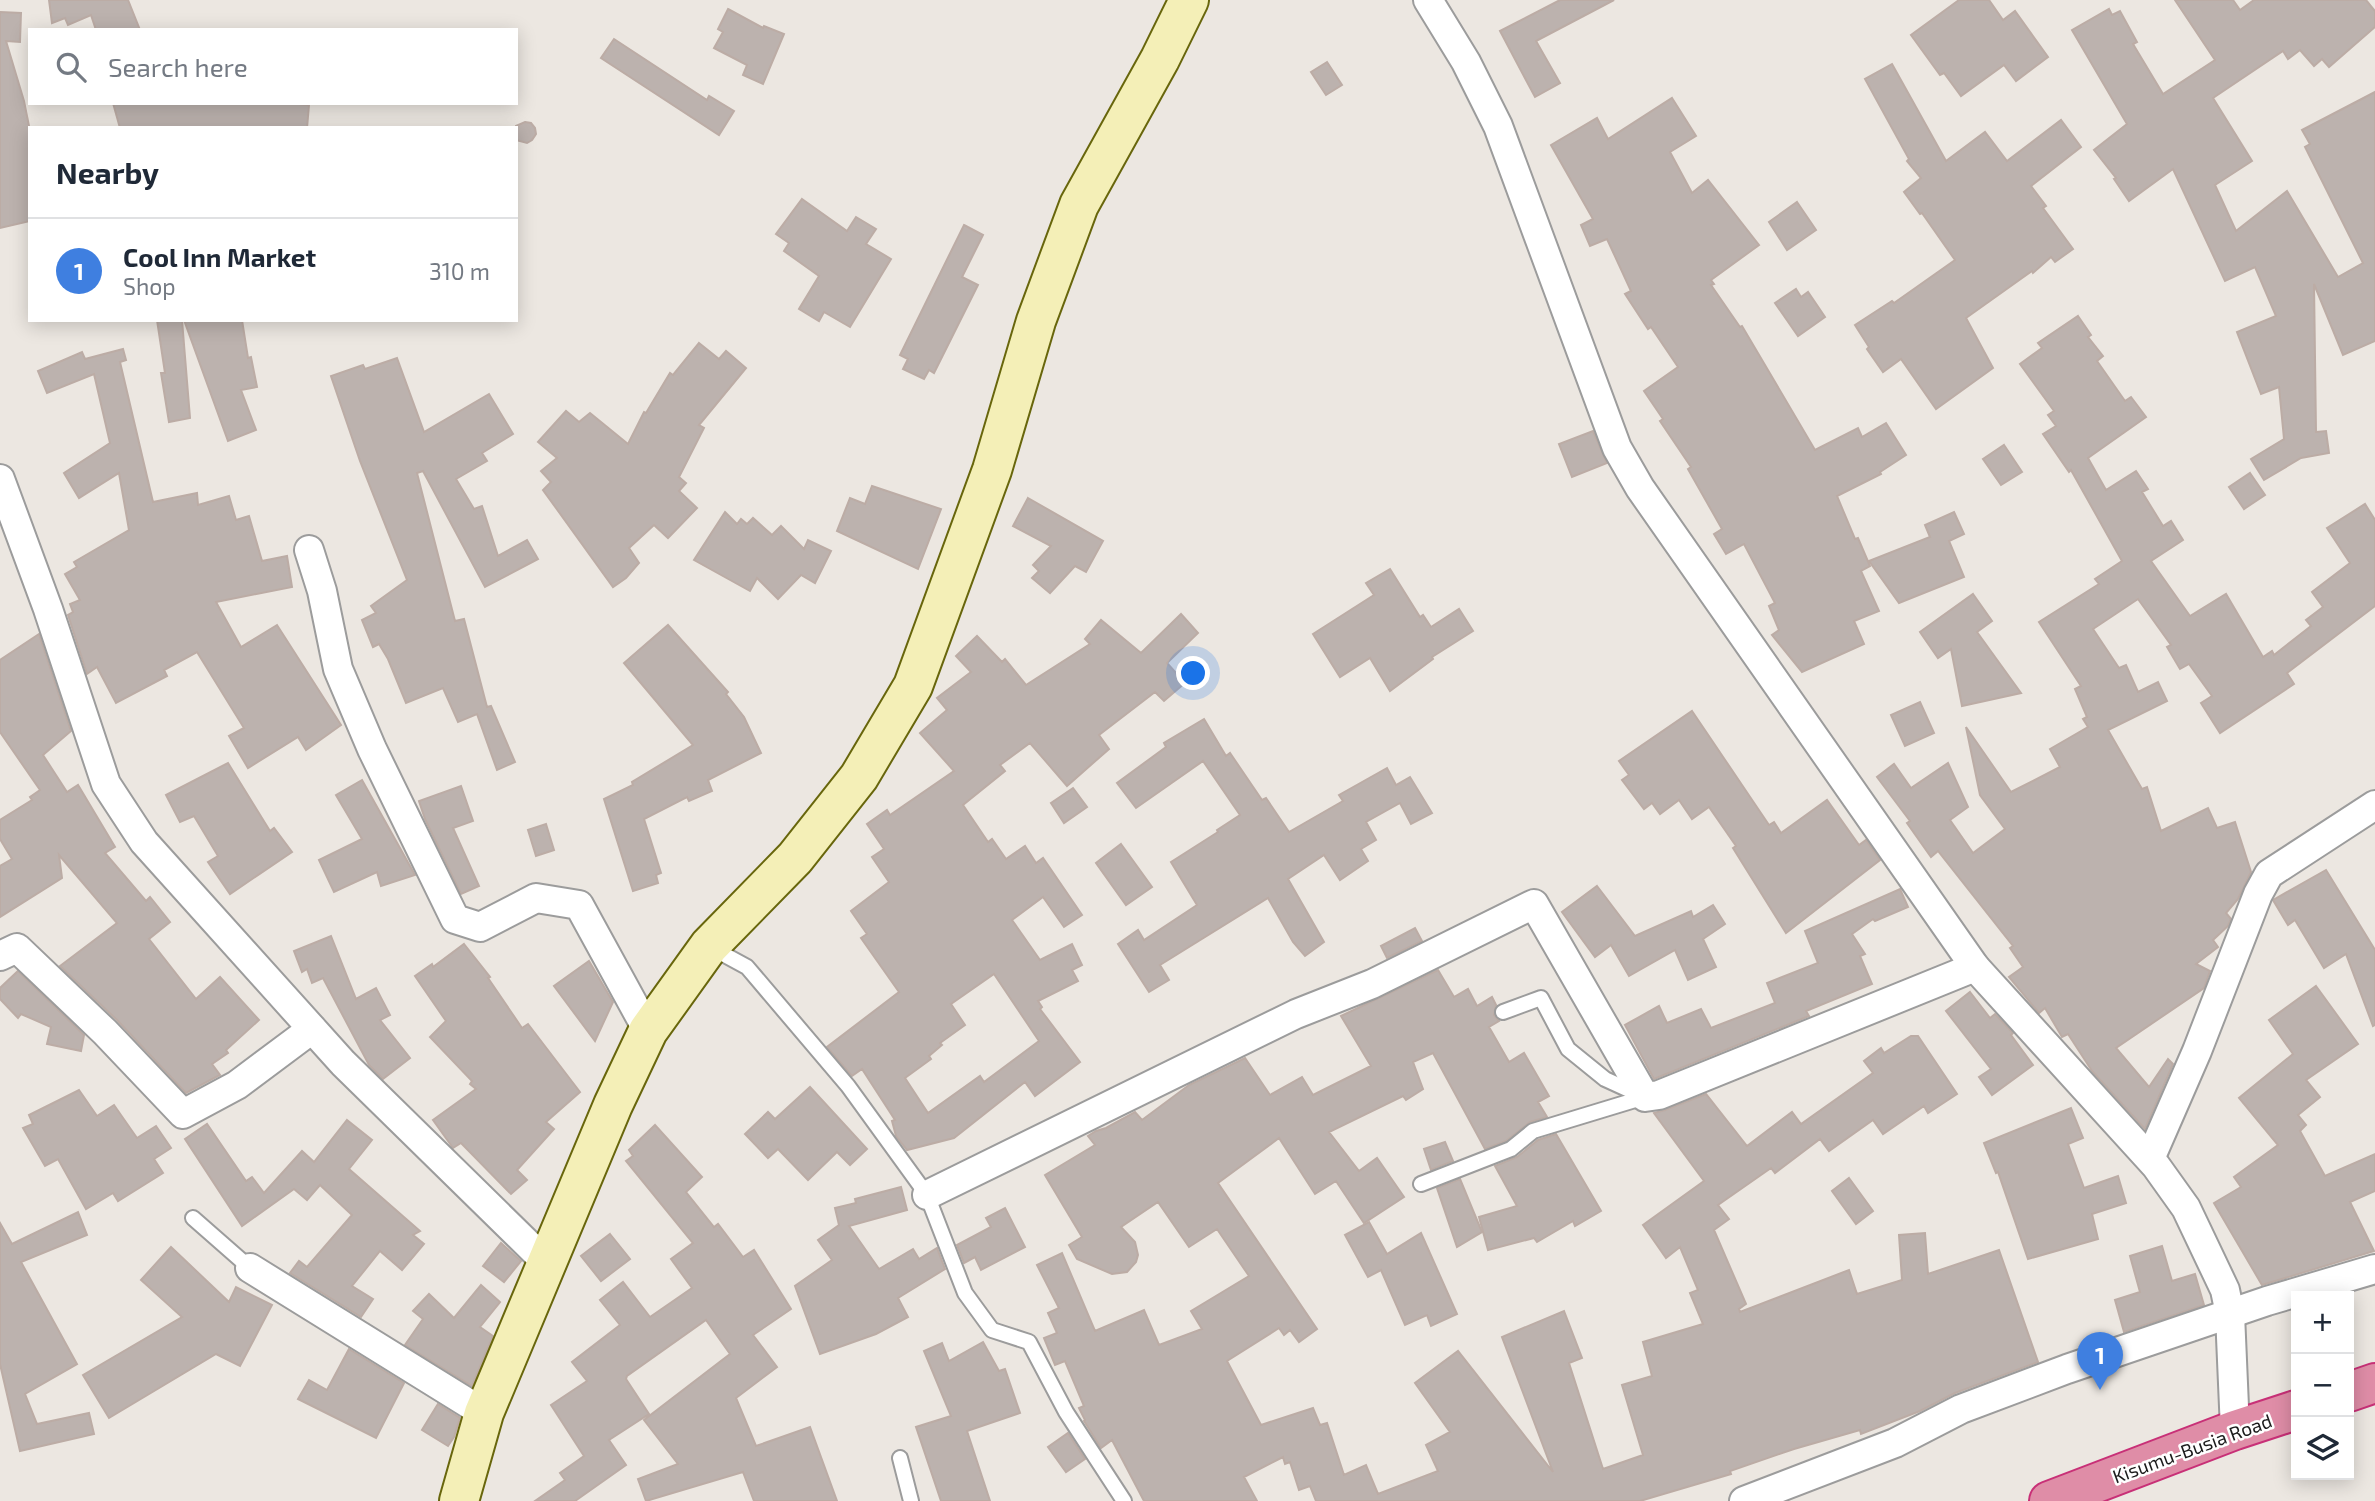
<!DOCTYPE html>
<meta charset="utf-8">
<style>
:root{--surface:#fff;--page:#f6f6f7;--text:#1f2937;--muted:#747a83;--line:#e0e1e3;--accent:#0f766e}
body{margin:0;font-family:"Exo 2",sans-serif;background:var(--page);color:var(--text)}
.controls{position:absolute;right:21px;bottom:21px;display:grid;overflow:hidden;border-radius:0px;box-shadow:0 4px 18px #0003}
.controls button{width:63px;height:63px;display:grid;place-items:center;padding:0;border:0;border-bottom:2px solid var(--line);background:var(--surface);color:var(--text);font:35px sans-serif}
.you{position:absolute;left:1194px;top:674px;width:24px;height:24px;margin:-18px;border:5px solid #fff;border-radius:50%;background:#1a73e8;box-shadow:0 0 0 10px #1a73e833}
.badge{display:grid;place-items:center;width:46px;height:46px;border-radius:50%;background:var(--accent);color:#fff;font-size:23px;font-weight:700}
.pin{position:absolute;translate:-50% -58px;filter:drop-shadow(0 2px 4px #0008)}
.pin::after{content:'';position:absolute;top:37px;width:24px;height:21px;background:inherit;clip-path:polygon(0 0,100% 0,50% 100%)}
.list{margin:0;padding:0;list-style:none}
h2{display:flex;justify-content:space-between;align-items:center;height:91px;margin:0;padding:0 28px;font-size:30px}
h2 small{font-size:23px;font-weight:400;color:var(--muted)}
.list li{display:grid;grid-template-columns:46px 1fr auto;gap:21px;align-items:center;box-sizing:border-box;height:105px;padding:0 28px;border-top:2px solid var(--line)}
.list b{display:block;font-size:26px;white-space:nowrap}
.list p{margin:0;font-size:23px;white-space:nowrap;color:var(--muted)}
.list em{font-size:23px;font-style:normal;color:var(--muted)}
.icon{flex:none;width:38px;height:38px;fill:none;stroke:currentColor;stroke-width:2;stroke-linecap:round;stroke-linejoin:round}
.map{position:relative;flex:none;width:2375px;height:1501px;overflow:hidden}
.search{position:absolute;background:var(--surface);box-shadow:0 4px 18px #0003;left:28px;top:28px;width:490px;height:77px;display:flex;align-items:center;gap:18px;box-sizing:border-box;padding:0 24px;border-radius:0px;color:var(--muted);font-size:26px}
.panel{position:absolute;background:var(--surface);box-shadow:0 4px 18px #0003;left:28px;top:126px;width:490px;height:196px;border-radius:0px}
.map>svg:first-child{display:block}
.building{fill:#bcb2ae;stroke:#bcaca5;stroke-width:2;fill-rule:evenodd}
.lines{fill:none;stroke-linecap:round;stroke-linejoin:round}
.lane-casing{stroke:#9c9c9c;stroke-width:18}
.street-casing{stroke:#9c9c9c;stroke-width:32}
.secondary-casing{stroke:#68660c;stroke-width:42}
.highway-casing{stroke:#c83077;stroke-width:42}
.lane{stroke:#fff;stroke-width:14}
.street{stroke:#fff;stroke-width:28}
.secondary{stroke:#f4efb7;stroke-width:38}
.highway{stroke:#df8da7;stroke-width:38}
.labels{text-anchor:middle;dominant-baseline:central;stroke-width:5;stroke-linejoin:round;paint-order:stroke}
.street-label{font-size:19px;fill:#1b1b1b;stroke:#fff}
</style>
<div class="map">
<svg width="2375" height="1501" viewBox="0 0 2375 1501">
<rect width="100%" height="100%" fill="#ece7e1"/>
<g class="building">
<polygon points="49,0 128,0 140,30 96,30 91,15 68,25 65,18 52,23"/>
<polygon points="1560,0 1614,0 1536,41 1560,83 1535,97 1500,31"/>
<polygon points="1959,0 1989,0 2003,20 2015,11 2048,57 2016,81 2004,65 1961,96 1944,73 1940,75 1911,35"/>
<polygon points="2175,0 2233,0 2240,10 2254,0 2366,0 2375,11 2375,27 2329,67 2322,59 2314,66 2300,50 2288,59 2283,51 2213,98 2252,161 2215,185 2236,231 2287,191 2338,277 2363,263 2305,147 2310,144 2302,130 2375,92 2375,341 2343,355 2314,284 2316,432 2326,431 2329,453 2301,458 2264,480 2251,459 2284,439 2279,387 2261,394 2237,332 2276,316 2255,267 2225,281 2173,169 2129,201 2114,179 2116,178 2094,150 2127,124 2072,30 2109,9 2112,15 2120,11 2137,42 2133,44 2163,94 2215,60"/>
<polygon points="728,9 763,28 764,26 784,34 763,84 743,75 747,65 714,48 723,32 718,29"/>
<polygon points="0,12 21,13 20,42 6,41 24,101 30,131 30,221 0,228"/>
<polygon points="614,39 707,100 709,96 734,111 719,135 601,58"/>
<polygon points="1327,62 1342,85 1326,95 1311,72"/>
<polygon points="1892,64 1946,161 1985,132 2007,161 2061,120 2081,147 2031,186 2046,206 2043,208 2073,249 2055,262 2051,257 2033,273 2032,271 1966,318 1993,368 1936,409 1901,359 1883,372 1867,349 1869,347 1855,325 1892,301 1894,303 1955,260 1922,213 1920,214 1904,192 1921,178 1907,161 1909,159 1865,79"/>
<polygon points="1672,98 1696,136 1670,152 1692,193 1708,180 1759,245 1711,280 1714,284 1711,285 1740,327 1742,326 1815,450 1858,428 1862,437 1886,423 1906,455 1880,472 1881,474 1837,496 1855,539 1858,538 1870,566 1861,571 1879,611 1854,621 1864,644 1802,672 1772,635 1779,630 1769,606 1775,603 1744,544 1726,554 1714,534 1722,529 1688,469 1691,467 1660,421 1663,419 1644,391 1678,367 1651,327 1648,329 1625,294 1631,291 1607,239 1590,246 1581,225 1593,219 1551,145 1597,118 1608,139"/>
<polygon points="113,103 288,103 309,105 307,128 120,128"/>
<polygon points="525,122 531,123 535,128 536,134 532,140 527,143 516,140 516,126"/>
<polygon points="802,199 847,231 856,217 876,229 866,244 891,259 850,327 824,312 819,321 799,309 819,276 784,251 789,243 776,234"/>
<polygon points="1797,202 1816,230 1787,250 1769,222"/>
<polygon points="964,225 983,235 962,277 978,285 934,373 929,370 924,379 903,369 908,359 900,355"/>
<polygon points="1796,289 1801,297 1808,292 1825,317 1798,336 1775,303"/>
<polygon points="2078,316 2091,335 2088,337 2103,356 2097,361 2125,401 2131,397 2146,417 2088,458 2106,490 2136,471 2148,489 2142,492 2163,526 2171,521 2183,540 2151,561 2190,616 2226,594 2263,657 2272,651 2274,655 2311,626 2306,620 2323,607 2312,592 2350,563 2327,528 2365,504 2375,520 2375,606 2287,673 2294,684 2220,733 2201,703 2212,696 2189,664 2180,669 2167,647 2171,645 2138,599 2093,629 2119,668 2126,665 2138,692 2158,682 2167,701 2108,730 2142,789 2147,787 2161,831 2208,808 2217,828 2235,822 2251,872 2238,899 2226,913 2231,919 2228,926 2213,940 2218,947 2196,964 2210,971 2204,988 2116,1048 2149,1087 2168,1059 2173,1064 2145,1129 2092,1071 2068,1034 2062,1037 2045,1008 2039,1013 2009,977 2023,967 2010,948 2013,946 1938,851 1931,857 1907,823 1910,821 1877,777 1894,764 1911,788 1948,763 1968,807 1950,820 1973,853 2005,829 1980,795 1966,727 2011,792 2060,767 2050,749 2088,727 2083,719 2087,717 2075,689 2081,686 2039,622 2099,584 2095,579 2122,561 2071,470 2069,472 2043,434 2056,426 2048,415 2054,411 2020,364 2042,348 2038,343"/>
<polygon points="157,320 182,320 190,418 169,422 161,373 165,373"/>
<polygon points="184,320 242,320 248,358 251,357 257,387 241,390 256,430 228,441"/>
<polygon points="699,343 719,359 726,351 746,368 699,425 704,428 679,477 686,483 679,491 697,508 668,538 654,525 629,548 639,563 626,578 613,587 543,490 551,482 541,471 557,458 538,442 566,411 579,422 590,413 628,444 644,412 646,413 670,373 673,375"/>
<polygon points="123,349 126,360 120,362 153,502 197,493 198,505 229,496 236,520 249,516 262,561 287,556 292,587 216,602 241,647 277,625 341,725 306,750 298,737 248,768 229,736 244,728 197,652 164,670 167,676 116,703 97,667 87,674 68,615 73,612 70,604 80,600 65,574 77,567 74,562 129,530 119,473 79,498 64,473 110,443 94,374 47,393 38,371 82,352 85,359"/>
<polygon points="397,358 424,432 489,394 513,434 482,453 487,461 456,479 474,509 482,506 498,556 527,540 538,559 485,587 423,471 417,473 455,621 464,619 487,707 491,706 515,762 497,770 477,714 458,722 443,688 406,703 388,659 379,644 373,647 362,620 376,613 371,606 407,580 360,461 331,376 363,365 365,369"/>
<polygon points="1593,431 1607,463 1572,477 1559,444"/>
<polygon points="2004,445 2022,472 2001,485 1983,459"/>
<polygon points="2250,473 2265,495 2244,509 2229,487"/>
<polygon points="872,486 941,509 918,569 837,531 850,498 865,504"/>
<polygon points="1028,498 1103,541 1086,572 1075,566 1050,593 1032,578 1039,571 1033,565 1051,546 1013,526"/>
<polygon points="725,512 737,524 741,519 747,524 753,518 772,535 781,526 804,549 808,540 831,551 815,583 801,575 778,599 757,578 750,591 694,560"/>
<polygon points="1954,512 1964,534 1949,541 1964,577 1899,603 1869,561 1930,537 1925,525"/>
<polygon points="1390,569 1420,617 1423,615 1431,627 1459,609 1473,631 1432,657 1433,659 1390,691 1370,658 1340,677 1313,634 1374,595 1366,583"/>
<polygon points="1973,594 1992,621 1977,632 2021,693 1962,706 1951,649 1938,658 1920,632"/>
<path d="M1181,614L1198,633L1167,663L1185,683L1164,701L1155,692L1099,735L1109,749L1067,786L1030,743L1000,765L1005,771L963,805L988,842L992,839L1006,859L1025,846L1036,863L1043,858L1082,915L1064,927L1043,897L1012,920L1040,960L1072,944L1082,965L1072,970L1078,981L1038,1001L1042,1007L1040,1009L1080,1062L1035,1096L1025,1082L954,1138L907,1150L896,1136L892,1121L895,1120L862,1069L852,1076L827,1047L899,992L861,938L867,934L851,911L889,882L872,857L884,849L867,824L887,810L890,815L954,771L920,733L947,710L937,698L971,672L956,656L977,636L1002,662L1005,659L1026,685L1090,644L1085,639L1101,620L1141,653ZM994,974L1039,1041L984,1082L980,1076L928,1113L905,1078L931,1059L929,1056L942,1045L940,1043L965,1025L951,1004Z"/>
<polygon points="668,625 728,692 726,694 744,717 761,753 708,780 712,791 689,801 687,797 644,819 661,873 656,875 658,883 633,891 604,799 633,785 632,782 693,745 624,663"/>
<polygon points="39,634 71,731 43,755 67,792 78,785 115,847 105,853 146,901 150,897 170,922 149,939 196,999 220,977 259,1020 226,1050 228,1053 212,1064 220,1075 186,1093 117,1020 60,966 117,923 59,855 62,878 0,917 0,866 12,859 0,839 0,820 32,800 30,797 40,790 0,732 0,660"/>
<polygon points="1920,702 1934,733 1905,746 1891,715"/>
<polygon points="1692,711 1769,825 1774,822 1781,833 1827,800 1859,845 1866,840 1880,860 1786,933 1733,848 1736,846 1709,807 1692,819 1679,800 1660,814 1652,803 1644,809 1622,780 1629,775 1619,761"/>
<polygon points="1204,719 1226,756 1230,753 1262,800 1266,798 1289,832 1343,801 1339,795 1387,768 1396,785 1410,777 1432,813 1411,824 1400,803 1366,822 1376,840 1361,849 1368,861 1340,880 1324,855 1288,879 1324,942 1305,956 1293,942 1268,898 1160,965 1169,980 1149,992 1118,944 1138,930 1144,940 1197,905 1171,862 1218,832 1217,830 1240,815 1203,761 1136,808 1117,783 1166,747 1164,743"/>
<polygon points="228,763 270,831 274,828 292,852 230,894 208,862 218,856 194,816 180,822 166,795"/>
<polygon points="362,780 415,875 381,886 377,872 334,892 319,860 362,839 336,795"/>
<polygon points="461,786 473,821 453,828 479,886 461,894 425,819 419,801"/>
<polygon points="1073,788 1087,807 1064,823 1051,803"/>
<polygon points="546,824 554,850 536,856 528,830"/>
<polygon points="1121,844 1152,887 1126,905 1096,863"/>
<polygon points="2326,870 2375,950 2375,1025 2373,1026 2346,954 2324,968 2295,920 2288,925 2273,900"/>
<polygon points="1597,886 1635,936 1691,911 1693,917 1713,905 1725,924 1703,939 1716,967 1688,980 1675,950 1629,976 1611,945 1595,957 1562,912"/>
<polygon points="1900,889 1908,907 1875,921 1873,919 1852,934 1865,954 1860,956 1872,984 1806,1011 1809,1016 1654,1079 1625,1025 1659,1006 1667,1023 1701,1009 1711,1028 1775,1003 1767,983 1818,963 1805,931"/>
<polygon points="1415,928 1422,941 1387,958 1381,946"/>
<polygon points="331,936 356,999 376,988 390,1015 380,1020 410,1058 383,1079 369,1065 323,978 312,983 307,969 302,972 294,951"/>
<polygon points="464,944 490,977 488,978 522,1028 528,1024 580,1092 546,1122 554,1129 517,1170 527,1180 511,1194 461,1143 453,1148 433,1120 476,1089 470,1084 472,1081 430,1037 446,1021 415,976 432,964 433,967"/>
<polygon points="589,961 613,1002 595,1041 554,986"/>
<polygon points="1438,970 1454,997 1468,989 1477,1006 1492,997 1496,1005 1494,1015 1499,1021 1489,1027 1509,1062 1524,1053 1549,1096 1538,1102 1547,1117 1530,1122 1506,1141 1485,1149 1433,1053 1413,1062 1423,1089 1406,1100 1403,1096 1329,1132 1359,1171 1377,1158 1404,1197 1364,1223 1336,1181 1315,1194 1279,1138 1218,1183 1317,1329 1299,1342 1290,1330 1284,1335 1279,1328 1227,1361 1261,1425 1313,1408 1320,1425 1327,1423 1344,1475 1366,1465 1378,1494 1438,1471 1426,1445 1450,1432 1415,1383 1458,1351 1553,1472 1502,1337 1564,1311 1582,1358 1569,1363 1603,1469 1643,1455 1622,1385 1652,1376 1643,1342 1703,1324 1690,1293 1698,1290 1680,1247 1666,1258 1643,1225 1704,1181 1654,1113 1665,1110 1706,1094 1747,1146 1792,1112 1801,1124 1873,1073 1864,1061 1881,1048 1884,1053 1911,1036 1918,1036 1957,1094 1928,1113 1924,1106 1883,1134 1873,1120 1829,1151 1820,1139 1775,1173 1771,1168 1718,1205 1729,1219 1714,1230 1746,1304 1739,1309 1740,1312 1849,1270 1857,1294 1902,1280 1899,1235 1925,1233 1928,1274 1999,1250 2038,1362 1955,1393 1920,1411 1861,1434 1860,1430 1794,1449 1730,1471 1731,1474 1640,1501 1316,1501 1310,1486 1299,1490 1290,1462 1285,1464 1283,1457 1244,1477 1257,1501 1144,1501 1112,1440 1101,1448 1084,1421 1085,1420 1079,1408 1084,1406 1065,1361 1055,1365 1044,1338 1057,1333 1048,1313 1059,1308 1037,1265 1062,1253 1095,1331 1144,1310 1159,1345 1202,1329 1191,1311 1249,1276 1217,1229 1189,1247 1158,1202 1121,1227 1135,1242 1138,1255 1136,1262 1127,1272 1112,1274 1077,1259 1069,1245 1082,1237 1045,1175 1095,1145 1088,1136 1096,1131 1106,1128 1135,1112 1142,1120 1189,1085 1245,1058 1270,1095 1302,1077 1313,1095 1371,1066 1341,1016"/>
<polygon points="18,971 84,1035 81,1051 47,1044 51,1027 21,1014 18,1018 0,999 0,988"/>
<polygon points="2316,986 2358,1044 2306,1080 2320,1097 2298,1115 2306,1125 2300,1131 2325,1176 2375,1154 2375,1191 2350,1202 2374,1251 2262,1285 2214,1203 2241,1187 2234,1177 2278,1145 2239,1098 2293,1054 2269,1020"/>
<polygon points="1970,992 1990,1018 1995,1014 2013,1033 2011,1035 2033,1065 1992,1095 1979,1077 1991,1069 1946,1011"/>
<polygon points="810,1087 867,1149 850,1165 837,1152 808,1180 778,1149 768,1158 745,1134 768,1112 775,1119"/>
<polygon points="79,1090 97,1116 114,1105 137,1138 156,1126 171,1148 154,1159 163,1173 118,1201 113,1193 86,1209 58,1159 45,1166 23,1128 33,1124 29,1115"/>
<polygon points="2071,1108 2083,1138 2068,1144 2084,1188 2118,1176 2126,1203 2092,1214 2098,1239 2028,1259 1998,1172 1996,1173 1984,1143"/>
<polygon points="347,1120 372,1140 349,1169 420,1231 413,1235 424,1244 402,1270 380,1251 352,1286 373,1299 361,1317 290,1273 299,1261 307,1267 352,1215 320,1185 307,1200 294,1189 242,1226 185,1139 207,1124 246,1181 252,1177 264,1193 302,1151 314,1162"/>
<polygon points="655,1125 702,1177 686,1192 714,1227 718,1224 743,1257 754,1250 791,1309 753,1335 777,1367 736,1398 756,1446 810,1427 837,1501 754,1501 743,1472 646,1501 638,1479 678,1464 644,1420 730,1354 706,1320 627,1376 626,1379 649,1414 609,1440 626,1465 575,1501 535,1501 565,1480 560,1473 584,1456 551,1405 587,1381 572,1362 620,1325 600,1300 623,1282 650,1317 692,1288 671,1259 693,1243 626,1161 633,1156 629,1150"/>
<polygon points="1556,1134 1601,1211 1575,1226 1573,1221 1537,1242 1534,1238 1488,1250 1479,1217 1517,1206 1495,1166 1517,1157 1538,1140"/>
<polygon points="1445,1142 1453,1161 1431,1170 1424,1149"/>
<polygon points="1849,1178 1873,1211 1856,1224 1832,1191"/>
<polygon points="1460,1179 1482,1232 1457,1247 1437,1188"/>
<polygon points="901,1187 907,1210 849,1226 879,1269 913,1249 919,1259 937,1248 945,1269 898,1298 908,1317 876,1334 820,1354 795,1286 832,1260 818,1240 839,1225 835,1208 856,1203 855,1199"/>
<polygon points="1005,1208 1025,1247 981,1270 975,1257 964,1263 957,1245 991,1227 986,1218"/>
<polygon points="78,1212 87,1235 21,1262 77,1364 25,1394 37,1424 89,1413 94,1434 20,1451 0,1364 0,1223 12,1244"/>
<polygon points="1369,1222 1387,1254 1421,1233 1457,1314 1431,1326 1427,1315 1405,1325 1381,1270 1368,1277 1345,1235"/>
<polygon points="610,1234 630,1259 601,1281 581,1256"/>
<polygon points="501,1243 521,1261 504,1282 483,1266"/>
<polygon points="2162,1246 2172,1281 2195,1274 2204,1305 2124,1332 2115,1300 2140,1292 2130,1256"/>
<polygon points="171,1247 229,1302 236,1287 272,1305 240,1366 216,1354 109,1418 83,1375 182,1317 141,1280"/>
<polygon points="481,1285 500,1302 480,1327 493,1336 472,1386 405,1345 423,1319 413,1311 429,1294 454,1318"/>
<polygon points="983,1342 999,1371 1005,1369 1020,1413 967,1431 990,1501 941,1501 916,1427 951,1416 924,1351 942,1343 949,1361"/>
<polygon points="349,1349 404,1383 376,1438 298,1399 309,1380 327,1390"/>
<polygon points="438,1404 460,1418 454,1437 448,1446 422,1430"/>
<polygon points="1068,1433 1085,1459 1066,1472 1048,1447"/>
</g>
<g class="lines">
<defs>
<g id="lane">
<polyline points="712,948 747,967 848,1086 927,1195 965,1293 992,1330 1029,1342 1066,1412 1124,1501"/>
<polyline points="1503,1012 1541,998 1568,1049 1605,1079 1640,1095"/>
<polyline points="1421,1184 1511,1149 1533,1131 1645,1097"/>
<polyline points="193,1218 250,1268"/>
<polyline points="900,1458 911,1501"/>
</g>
<g id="street">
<polyline points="1428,0 1466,62 1498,126 1617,448 1640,488 1975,967 2156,1166 2186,1208 2225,1290 2230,1314 2235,1430"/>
<polyline points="0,479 48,609 106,784 144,842 343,1063 547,1263"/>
<polyline points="309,550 322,591 338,669 372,749 455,919 480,927 536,898 579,905 648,1031"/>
<polyline points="0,956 17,948 105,1032 183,1114 237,1085 312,1029"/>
<polyline points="2153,1152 2197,1051 2258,894 2269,874 2375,805"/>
<polyline points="927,1195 1296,1014 1372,984 1534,904 1645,1097 1659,1095 1975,967"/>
<polyline points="250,1268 484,1413"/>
<polyline points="1744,1501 1895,1443 1961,1409 2067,1369 2267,1301 2375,1269"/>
</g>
<polyline id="secondary" points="459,1501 484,1413 613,1105 648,1031 709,946 795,858 859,777 913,686 992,470 1036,321 1079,205 1160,59 1189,0"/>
<g id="highway">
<polyline points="2349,1392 2375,1383"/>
<polyline points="2049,1501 2235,1430 2296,1410"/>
</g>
</defs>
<use href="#lane" class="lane-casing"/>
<use href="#street" class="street-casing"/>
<use href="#secondary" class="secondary-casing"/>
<use href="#highway" class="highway-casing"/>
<use href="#lane" class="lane"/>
<use href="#street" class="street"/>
<use href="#secondary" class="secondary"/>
<use href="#highway" class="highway"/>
</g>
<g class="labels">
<g class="street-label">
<text transform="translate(2192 1448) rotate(-20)">Kisumu-Busia Road</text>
</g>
</g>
</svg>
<div class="controls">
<button>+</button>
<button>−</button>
<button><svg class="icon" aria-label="layers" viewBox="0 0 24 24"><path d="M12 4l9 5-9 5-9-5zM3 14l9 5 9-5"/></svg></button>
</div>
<div class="you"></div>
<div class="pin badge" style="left:2100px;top:1390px;background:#3f7fe0">1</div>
<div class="search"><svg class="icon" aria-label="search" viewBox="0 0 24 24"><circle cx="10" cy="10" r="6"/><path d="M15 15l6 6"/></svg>Search here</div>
<section class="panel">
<h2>Nearby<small></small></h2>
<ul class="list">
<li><span class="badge" style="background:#3f7fe0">1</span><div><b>Cool Inn Market</b><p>Shop</p></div><em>310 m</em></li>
</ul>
</section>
</div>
